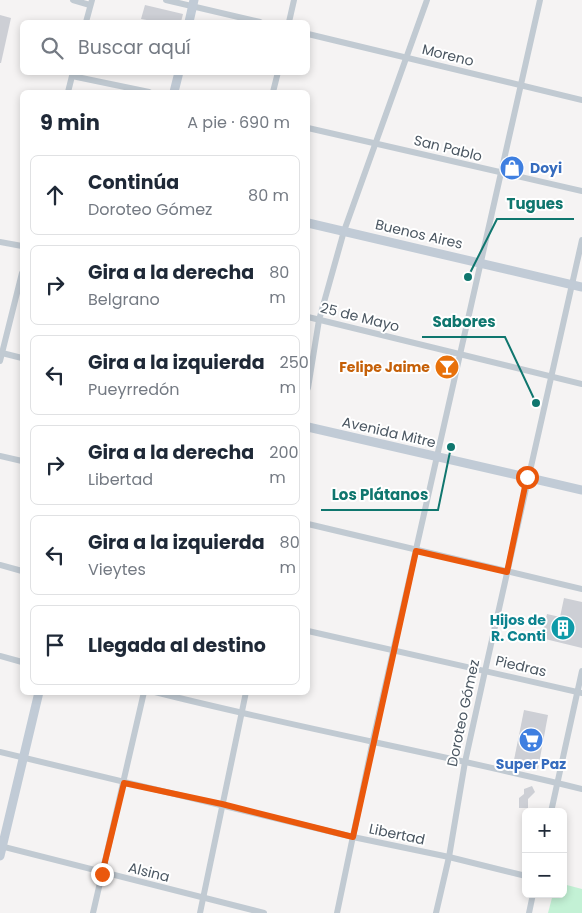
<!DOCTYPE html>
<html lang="es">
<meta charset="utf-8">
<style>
:root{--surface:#fff;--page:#f2f2f3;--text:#1f2937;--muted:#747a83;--line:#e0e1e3}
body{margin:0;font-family:Poppins,sans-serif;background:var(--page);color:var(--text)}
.controls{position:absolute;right:15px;bottom:15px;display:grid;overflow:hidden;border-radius:8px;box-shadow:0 2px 8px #0003}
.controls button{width:45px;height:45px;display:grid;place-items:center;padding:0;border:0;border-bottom:1px solid var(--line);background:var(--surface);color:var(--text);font:25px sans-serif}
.stop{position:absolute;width:15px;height:15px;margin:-11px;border:4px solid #ea580c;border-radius:50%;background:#fff}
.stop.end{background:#ea580c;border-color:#fff;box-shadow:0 1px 5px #0008}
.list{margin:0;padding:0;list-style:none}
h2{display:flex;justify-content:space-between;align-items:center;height:65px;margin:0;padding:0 20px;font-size:21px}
h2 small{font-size:16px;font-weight:400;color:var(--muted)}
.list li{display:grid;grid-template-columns:32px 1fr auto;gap:15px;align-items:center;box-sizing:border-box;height:80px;margin:0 10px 10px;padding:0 10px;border:1px solid var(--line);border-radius:8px}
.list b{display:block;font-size:19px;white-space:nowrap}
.list p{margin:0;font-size:16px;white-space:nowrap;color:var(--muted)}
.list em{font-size:16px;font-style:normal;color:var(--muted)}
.icon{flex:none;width:28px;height:28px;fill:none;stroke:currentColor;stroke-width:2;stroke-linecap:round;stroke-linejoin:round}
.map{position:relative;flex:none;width:582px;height:913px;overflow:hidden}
.search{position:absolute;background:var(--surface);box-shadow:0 2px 8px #0003;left:20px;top:20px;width:290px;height:55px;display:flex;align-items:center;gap:12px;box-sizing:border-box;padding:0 18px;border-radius:8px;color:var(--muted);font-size:19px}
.panel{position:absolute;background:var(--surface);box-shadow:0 2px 8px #0003;left:20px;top:90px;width:290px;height:605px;border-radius:8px}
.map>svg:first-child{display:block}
.green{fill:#c3f1d5}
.building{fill:#cdcfd5}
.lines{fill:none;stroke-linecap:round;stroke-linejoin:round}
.street{stroke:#c1cad2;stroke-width:6}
.secondary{stroke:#c1cbd6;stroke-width:9}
.route{stroke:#ea580c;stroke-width:6}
.labels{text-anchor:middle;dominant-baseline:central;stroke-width:4;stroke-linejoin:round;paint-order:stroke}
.street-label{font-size:14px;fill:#4a5661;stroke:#fff}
.shop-label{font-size:14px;font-weight:bold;fill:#366cbe;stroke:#fff;text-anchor:start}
.food-label{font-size:14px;font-weight:bold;fill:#c56008;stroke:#fff;text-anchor:end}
.culture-label{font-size:14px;font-weight:bold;fill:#0d838f;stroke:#fff;text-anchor:end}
.leader{fill:none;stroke:#0f766e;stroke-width:2}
.callout-dot{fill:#0f766e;stroke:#fff;stroke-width:2}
.callout-label{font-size:15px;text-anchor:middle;font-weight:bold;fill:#0f766e;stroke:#fff;stroke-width:4;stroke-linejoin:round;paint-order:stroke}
</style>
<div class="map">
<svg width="582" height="913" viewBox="0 0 582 913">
<rect width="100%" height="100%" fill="#f5f3f3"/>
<polygon class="green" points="563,884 582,889 582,913 548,913 553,894 563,894"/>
<g class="building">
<polygon points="145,5 183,14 181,22 158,22 141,19"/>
<polygon points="0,15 11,18 1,63 0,63"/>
<polygon points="466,271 473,275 472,281 464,279"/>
<polygon points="564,598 582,602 582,648 541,638 547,614 560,617"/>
<polygon points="524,710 548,715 538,769 513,765"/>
<polygon points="532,786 535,792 528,799 528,808 519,808 519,798 524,794 524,789"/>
</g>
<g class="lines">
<g class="street">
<polyline points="73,0 90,5"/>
<polyline points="166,0 260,22"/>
<polyline points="86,22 92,0"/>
<polyline points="289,22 294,0"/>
<polyline points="308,34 582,100"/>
<polyline points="72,76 149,92"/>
<polyline points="68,92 73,72"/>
<polyline points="273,92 278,72"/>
<polyline points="308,128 582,191"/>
<polyline points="0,242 22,246"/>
<polyline points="308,317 582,384"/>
<polyline points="2,353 22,358"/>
<polyline points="0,361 22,273"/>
<polyline points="308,388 319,320 344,231 427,0"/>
<polyline points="0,456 22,461"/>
<polyline points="308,524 582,589"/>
<polyline points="0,565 22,571"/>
<polyline points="308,631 582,693"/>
<polyline points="0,656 22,662"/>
<path d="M155,692C297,728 440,754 582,789"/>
<polyline points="0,752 353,837 449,857 526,876"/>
<polyline points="551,812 582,671"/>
<polyline points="0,846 264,913"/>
<polyline points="93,913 144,692"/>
<polyline points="200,913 246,692"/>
<polyline points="337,913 373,740 540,0"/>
<polyline points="436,913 449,857 465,762 485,671 582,240"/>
<polyline points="529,913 533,894"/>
</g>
<g class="secondary">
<polyline points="189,22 194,0"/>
<polyline points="174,92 179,72"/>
<polyline points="308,223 582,287"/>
<polyline points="308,427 582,490"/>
<polyline points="0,856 39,692"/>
</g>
</g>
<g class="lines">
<polyline class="route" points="102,874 124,783 222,804 353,837 416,551 507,572 527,477"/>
</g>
<defs>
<symbol id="shop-disc" viewBox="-11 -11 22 22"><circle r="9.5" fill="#3f7fe0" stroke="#fff"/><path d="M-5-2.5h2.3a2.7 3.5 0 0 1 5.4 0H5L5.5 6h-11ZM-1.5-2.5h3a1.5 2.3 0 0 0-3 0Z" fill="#fff"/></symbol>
<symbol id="bar-disc" viewBox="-11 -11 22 22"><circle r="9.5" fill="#e8710a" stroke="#fff"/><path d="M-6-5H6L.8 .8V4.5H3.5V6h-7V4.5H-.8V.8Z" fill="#fff"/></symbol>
<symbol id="building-disc" viewBox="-11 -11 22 22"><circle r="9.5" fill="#0f9aa8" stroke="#fff"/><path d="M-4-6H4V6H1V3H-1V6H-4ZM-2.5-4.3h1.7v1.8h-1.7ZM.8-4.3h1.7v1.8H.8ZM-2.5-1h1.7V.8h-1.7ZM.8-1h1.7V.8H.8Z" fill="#fff"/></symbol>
<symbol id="supermarket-disc" viewBox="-11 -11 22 22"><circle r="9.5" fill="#3f7fe0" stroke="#fff"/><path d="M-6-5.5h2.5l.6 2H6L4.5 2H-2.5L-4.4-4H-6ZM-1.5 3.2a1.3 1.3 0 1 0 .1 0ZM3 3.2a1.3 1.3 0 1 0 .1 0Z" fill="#fff"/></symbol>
</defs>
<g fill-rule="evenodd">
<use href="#shop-disc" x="498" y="154" width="28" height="28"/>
<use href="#bar-disc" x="433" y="353" width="28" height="28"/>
<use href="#building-disc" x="549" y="614" width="28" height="28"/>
<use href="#supermarket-disc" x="517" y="726" width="28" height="28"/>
</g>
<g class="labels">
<g class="street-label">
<text transform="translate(448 55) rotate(14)">Moreno</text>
<text transform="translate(448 148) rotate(14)">San Pablo</text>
<text transform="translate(419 234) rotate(13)">Buenos Aires</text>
<text transform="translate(360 317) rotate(14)">25 de Mayo</text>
<text transform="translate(389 432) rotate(13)">Avenida Mitre</text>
<text transform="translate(521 666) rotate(13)">Piedras</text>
<text transform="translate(463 713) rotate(-78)">Doroteo Gómez</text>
<text transform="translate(397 834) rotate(12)">Libertad</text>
<text transform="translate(149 872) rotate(14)">Alsina</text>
</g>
<g class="shop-label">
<text x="530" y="168">Doyi</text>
<text x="531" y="764" text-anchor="middle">Super Paz</text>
</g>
<g class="food-label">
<text x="430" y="367">Felipe Jaime</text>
</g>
<g class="culture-label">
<text x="546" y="620">Hijos de<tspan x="546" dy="16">R. Conti</tspan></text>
</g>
</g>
<path class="leader" d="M468 277L497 219H574M536 403L505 337H422M451 447L438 510H321"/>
<g class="callout-dot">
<circle cx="468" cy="277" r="5"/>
<circle cx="536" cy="403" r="5"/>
<circle cx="451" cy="447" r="5"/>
</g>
<g class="callout-label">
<text x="535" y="209">Tugues</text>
<text x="464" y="327">Sabores</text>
<text x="380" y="500">Los Plátanos</text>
</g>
</svg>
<div class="controls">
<button>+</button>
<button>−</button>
</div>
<div class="stop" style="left:527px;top:477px"></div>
<div class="stop end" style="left:102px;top:874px"></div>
<div class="search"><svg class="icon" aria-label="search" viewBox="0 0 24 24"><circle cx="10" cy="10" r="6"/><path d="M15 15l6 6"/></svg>Buscar aquí</div>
<section class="panel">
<h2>9 min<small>A pie · 690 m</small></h2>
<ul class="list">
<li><svg class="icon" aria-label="ahead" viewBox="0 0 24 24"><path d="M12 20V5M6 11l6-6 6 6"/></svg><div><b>Continúa</b><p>Doroteo Gómez</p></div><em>80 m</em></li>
<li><svg class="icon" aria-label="right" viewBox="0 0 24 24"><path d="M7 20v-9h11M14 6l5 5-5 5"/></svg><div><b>Gira a la derecha</b><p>Belgrano</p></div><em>80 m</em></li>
<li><svg class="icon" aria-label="left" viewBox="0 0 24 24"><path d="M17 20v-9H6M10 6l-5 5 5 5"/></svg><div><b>Gira a la izquierda</b><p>Pueyrredón</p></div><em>250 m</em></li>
<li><svg class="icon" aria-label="right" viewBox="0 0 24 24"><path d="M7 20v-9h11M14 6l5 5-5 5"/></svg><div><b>Gira a la derecha</b><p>Libertad</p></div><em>200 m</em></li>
<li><svg class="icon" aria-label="left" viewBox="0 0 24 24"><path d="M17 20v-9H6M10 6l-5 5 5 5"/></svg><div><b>Gira a la izquierda</b><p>Vieytes</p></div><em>80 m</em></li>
<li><svg class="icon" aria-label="arrive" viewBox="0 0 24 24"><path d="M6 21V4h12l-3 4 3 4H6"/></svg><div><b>Llegada al destino</b></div></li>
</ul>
</section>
</div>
